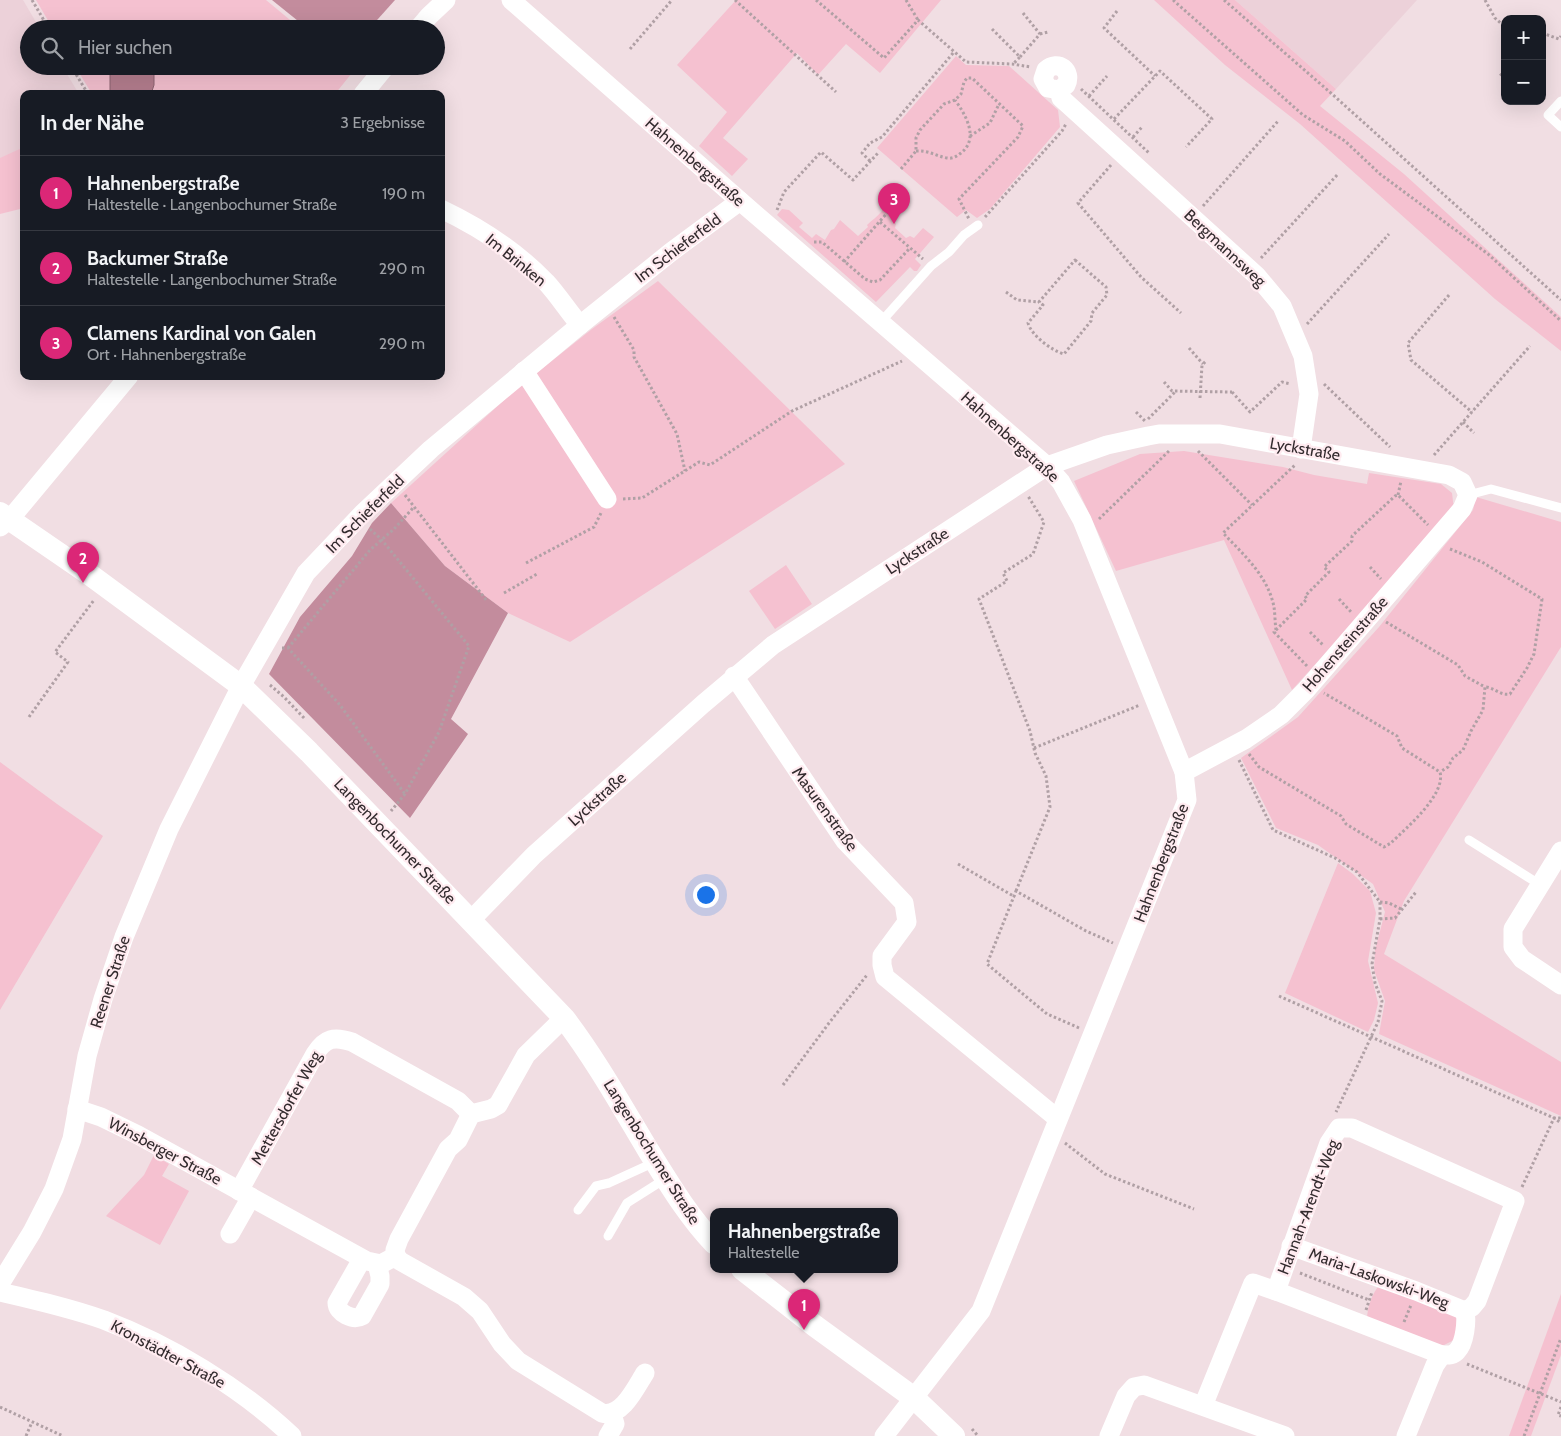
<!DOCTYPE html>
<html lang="de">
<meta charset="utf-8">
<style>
:root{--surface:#171b24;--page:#20242c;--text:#f1f3f6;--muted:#9ea1a6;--line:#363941;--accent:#db2777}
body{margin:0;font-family:Cabin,sans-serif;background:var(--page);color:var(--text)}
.controls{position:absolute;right:15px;top:15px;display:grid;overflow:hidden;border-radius:10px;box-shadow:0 5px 20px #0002}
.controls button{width:45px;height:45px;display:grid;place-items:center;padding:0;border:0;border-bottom:1px solid var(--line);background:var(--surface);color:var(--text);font:25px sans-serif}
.you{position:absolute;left:705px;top:894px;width:18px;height:18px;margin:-12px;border:4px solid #fff;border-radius:50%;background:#1a73e8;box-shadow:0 0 0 8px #1a73e833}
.badge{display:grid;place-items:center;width:32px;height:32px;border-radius:50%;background:var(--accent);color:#fff;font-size:16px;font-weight:700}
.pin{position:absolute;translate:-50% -41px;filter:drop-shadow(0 1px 2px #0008)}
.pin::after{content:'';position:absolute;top:26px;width:18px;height:15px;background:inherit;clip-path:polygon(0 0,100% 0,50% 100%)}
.popup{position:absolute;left:710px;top:1208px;width:188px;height:65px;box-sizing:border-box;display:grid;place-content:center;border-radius:10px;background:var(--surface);filter:drop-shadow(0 1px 4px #0005);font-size:16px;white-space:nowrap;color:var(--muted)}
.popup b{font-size:19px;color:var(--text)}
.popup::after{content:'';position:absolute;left:50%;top:100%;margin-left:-10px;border:10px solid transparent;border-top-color:var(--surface)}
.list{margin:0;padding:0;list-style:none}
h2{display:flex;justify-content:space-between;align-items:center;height:65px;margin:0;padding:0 20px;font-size:21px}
h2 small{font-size:16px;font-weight:400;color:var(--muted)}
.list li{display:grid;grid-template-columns:32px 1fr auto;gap:15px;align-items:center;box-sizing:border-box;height:75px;padding:0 20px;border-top:1px solid var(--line)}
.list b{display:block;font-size:19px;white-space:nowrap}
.list p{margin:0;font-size:16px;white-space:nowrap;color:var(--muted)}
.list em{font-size:16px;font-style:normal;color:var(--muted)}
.icon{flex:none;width:28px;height:28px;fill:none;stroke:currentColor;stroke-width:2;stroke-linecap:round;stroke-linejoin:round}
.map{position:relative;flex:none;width:1561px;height:1436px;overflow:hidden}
.search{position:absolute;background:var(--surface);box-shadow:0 5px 20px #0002;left:20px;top:20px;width:425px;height:55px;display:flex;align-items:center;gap:12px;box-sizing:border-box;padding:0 18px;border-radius:28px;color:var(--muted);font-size:19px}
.panel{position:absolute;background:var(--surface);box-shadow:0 5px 20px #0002;left:20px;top:90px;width:425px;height:290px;border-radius:10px}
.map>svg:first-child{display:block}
.built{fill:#ecd1d9}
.green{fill:#f5c1d0}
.forest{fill:#c38c9d}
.water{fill:#b57e8f;stroke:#8e6572}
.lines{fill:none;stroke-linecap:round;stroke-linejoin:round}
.path{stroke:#b0a0a5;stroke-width:3;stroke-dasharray:2.5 2.5;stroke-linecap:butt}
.service{stroke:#fff;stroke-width:9}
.minor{stroke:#fff;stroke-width:19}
.tertiary{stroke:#fff;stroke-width:22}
.labels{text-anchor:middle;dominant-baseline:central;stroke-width:4.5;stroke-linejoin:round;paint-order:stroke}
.street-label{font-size:16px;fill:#332b2e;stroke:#ffebf0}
</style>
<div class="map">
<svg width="1561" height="1436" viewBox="0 0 1561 1436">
<rect width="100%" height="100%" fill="#f1dee3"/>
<g class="built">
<polygon points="0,0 23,0 40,29 29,29 29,66 62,66 79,94 24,94 24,147 2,159 0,158"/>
<polygon points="1235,0 1417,0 1336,89"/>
</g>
<g class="green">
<polygon points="36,0 266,0 301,29 53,29"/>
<polygon points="736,0 941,0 880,73 846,44 818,75 797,53 723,138 748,159 732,176 699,146 727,112 677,65"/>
<polygon points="1154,0 1235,0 1336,89 1320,106 1404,174 1561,317 1561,351 1495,299 1300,124 1225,65"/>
<polygon points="956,56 966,65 1009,66 1058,110 1060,127 990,209 977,218 966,210 957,217 877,148"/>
<polygon points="75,66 345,66 352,73 335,94 92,94"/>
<polygon points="24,147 24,208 0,214 0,158"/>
<path d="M884,201L888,205L885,209L891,215L895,211L899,215L894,220L896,224L895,228L906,238L910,236L914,238L923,228L934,237L915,259L921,265L917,271H914L910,267L876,302L777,215L782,209L789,210L803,223L799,227L812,238L816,234L825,240L831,230L834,229L840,220L858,236L868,227L867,225C872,220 877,217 882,211V207L880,205Z"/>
<polygon points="658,281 845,464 570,642 508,613 445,566 391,503 514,391 592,329"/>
<polygon points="1184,451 1283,467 1314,475 1367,484 1369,473 1441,484 1452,493 1454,510 1292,690 1224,540 1116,571 1074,481 1140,454"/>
<polygon points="1476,497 1561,522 1561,647 1404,901 1384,954 1561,1062 1561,1116 1379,1034 1385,1001 1374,970 1375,950 1385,912 1373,884 1318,845 1276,828 1241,758 1298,717 1379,627 1473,510"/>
<polygon points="786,565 812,604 775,629 749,591"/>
<polygon points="0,762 57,804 103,836 0,1010"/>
<polygon points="1338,863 1353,874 1370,891 1376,913 1368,961 1378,1003 1374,1020 1368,1032 1285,993"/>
<polygon points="154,1155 169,1164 162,1176 189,1191 160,1245 106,1216 144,1175"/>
<path d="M1380,1284L1453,1312L1458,1320L1454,1340L1442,1346L1367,1320C1367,1307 1372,1294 1380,1284Z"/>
<polygon points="1561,1294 1561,1355 1531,1436 1509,1436"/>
</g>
<g class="forest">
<polygon points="272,0 395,0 369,29 308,29"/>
<polygon points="391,503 445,566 508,613 451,719 468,734 410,818 269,674 300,617 352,556 372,523"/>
</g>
<polygon class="water" points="114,66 154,66 154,85 151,94 113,94 110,91 110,74"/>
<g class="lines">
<g class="path">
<polyline points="32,0 49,29"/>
<polyline points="735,0 836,92"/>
<polyline points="816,0 884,58 918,20 966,62 1012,64 1031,67"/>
<polyline points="906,0 918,20"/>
<polyline points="1173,0 1303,115 1345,141 1380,174 1488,254 1561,321"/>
<polyline points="1224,0 1332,94 1561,300"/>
<polyline points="1485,0 1495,18 1505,27"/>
<polyline points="1117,11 1104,28 1155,76"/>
<polyline points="992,29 1020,57 1013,64"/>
<polyline points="1542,33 1559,39 1561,36"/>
<polyline points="1040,34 1048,32"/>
<polyline points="630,49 672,0"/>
<polyline points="1020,57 1040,34 1023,13"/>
<polyline points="71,66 88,94"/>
<polyline points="1505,70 1500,76 1505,80"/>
<polyline points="1081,89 1149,153"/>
<polyline points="1089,96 1107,76"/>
<polyline points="1114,119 1160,71 1212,119 1186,147"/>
<polyline points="970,136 990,123 999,104"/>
<polyline points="1133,137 1142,127"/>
<path d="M916,151C928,150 936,156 947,158C953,159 957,156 961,153C980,138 965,114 955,100"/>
<polyline points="870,161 862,153 870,143 882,137 954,52"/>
<polyline points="1111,165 1078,203 1141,277 1181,313"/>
<polyline points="901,169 916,151 916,138 920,130 944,104 955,100 961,94 964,82 967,78 972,78 1023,126 1018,137 959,199 969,219"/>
<polyline points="1203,206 1279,120"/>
<polyline points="777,210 784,192 821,152 853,180 878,153"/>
<polyline points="985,217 1062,131 1066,124"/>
<polyline points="880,222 923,259"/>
<polyline points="814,242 822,242 865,279 873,282 880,280 910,248"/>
<polyline points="1261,258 1338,174"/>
<path d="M1075,260L1106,287L1107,295L1092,313L1091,321L1064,354C1052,351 1031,335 1028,323L1043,305L1039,302Z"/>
<polyline points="844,262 888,212"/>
<polyline points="1006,292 1017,300 1039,302"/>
<polyline points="1449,295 1408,343 1411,360 1472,412"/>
<polyline points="614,317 634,350 634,357 677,434 685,471"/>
<polyline points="1307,324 1389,234"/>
<polyline points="1189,348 1203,364"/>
<polyline points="1164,382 1172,391 1232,392 1234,390"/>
<polyline points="1324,384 1390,447"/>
<polyline points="1232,392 1250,412 1282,382 1291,384"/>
<polyline points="1200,398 1202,365 1206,361"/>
<polyline points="1136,412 1145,421"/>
<polyline points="1148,419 1175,392"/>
<polyline points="1463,422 1474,433"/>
<polyline points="1198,451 1252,505"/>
<polyline points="1434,455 1530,346"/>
<polyline points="405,495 487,601"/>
<polyline points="1398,495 1401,481"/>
<polyline points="623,499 642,498 699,462 710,465 792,411 902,361"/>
<polyline points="1099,519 1170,450"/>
<polyline points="370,529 381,539 469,646 439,732 405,794 391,811"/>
<path d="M1450,549L1482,562L1542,599L1534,654L1527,668L1510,694C1500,696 1494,687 1485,687"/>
<polyline points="526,563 594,527 601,513"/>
<polyline points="1370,567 1381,579"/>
<polyline points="504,593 537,574"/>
<polyline points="1339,599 1352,613"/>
<polyline points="1386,622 1458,665 1465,676 1485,687 1483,710 1471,731 1463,750 1453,758 1448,767 1440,772"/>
<path d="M1276,630C1275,623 1275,614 1274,607C1268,576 1243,554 1223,533L1295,465"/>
<polyline points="1310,632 1324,646"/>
<polyline points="282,648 288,648 340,705 405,794"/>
<polyline points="288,648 370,550 394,529 413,508"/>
<polyline points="1307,666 1274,632 1307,599 1305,596 1329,572 1324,567 1352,541 1352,536 1395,496 1398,495 1428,525"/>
<polyline points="270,685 284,697 305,719"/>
<polyline points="29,717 68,662 55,652 94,600"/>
<polyline points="1034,748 1140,705"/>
<path d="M1249,754L1259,767L1341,816L1346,824L1384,847L1391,843C1406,828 1446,795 1440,772L1402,748L1397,736L1324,693"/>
<polyline points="1239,760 1273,830 1335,858 1357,872 1380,902 1380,919 1372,964 1375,983 1382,1001 1378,1022 1336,1112"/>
<polyline points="958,864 1015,897"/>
<polyline points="1016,891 1050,807 1046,776 1035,753 1030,731 979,599 1007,581 1003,573 1033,554 1044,522 1028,496"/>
<polyline points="1380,902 1389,903 1403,910"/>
<polyline points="1380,919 1395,918 1416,892"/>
<polyline points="1279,996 1554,1118 1561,1118"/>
<polyline points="1079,1028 1047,1014 987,964 1016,891 1086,931 1113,943"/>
<polyline points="783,1085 829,1023 867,975"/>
<polyline points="1065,1143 1105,1174 1194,1209"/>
<polyline points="1522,1187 1554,1118 1561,1123"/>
<polyline points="1300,1273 1369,1300"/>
<polyline points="1366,1310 1372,1292"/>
<polyline points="1404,1322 1411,1305"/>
<polyline points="1467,1364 1561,1402"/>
<polyline points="0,1407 63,1436"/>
<polyline points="1561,1407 1558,1415 1561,1416"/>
<polyline points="972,1429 978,1436"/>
<polyline points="26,1436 32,1422"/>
<polyline points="1524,1436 1561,1338"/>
</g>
<g class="service">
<polyline points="1561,101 1548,115 1561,127"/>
<polyline points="880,323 931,266 949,252 964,235 978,225"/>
<polyline points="1468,495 1491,489 1561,508"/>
<polyline points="1469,840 1539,884"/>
<polyline points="578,1210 596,1186 609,1183 655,1162"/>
<polyline points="608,1236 627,1203 665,1179"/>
</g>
<g class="minor">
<polyline points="511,0 740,201 1047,466 1061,482 1082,520 1184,772 1187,800 981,1311 884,1436"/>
<polyline points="418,29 429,16 446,0"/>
<path d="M1059,90L1048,88L1043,79L1046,70C1058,59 1073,71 1066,85L1059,90L1061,98L1257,276L1282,306L1303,356L1309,394L1301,449"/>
<polyline points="363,94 386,66"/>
<path d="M441,209C479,227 517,252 546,282C558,295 568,311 580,325"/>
<polyline points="524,371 607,499"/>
<polyline points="0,527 10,519 129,376"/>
<polyline points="734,676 845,841 904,903 907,922 882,956 882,965 885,977 1058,1119"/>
<polyline points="1561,851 1513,929 1513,947 1522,959 1561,985"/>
<polyline points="471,920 534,855 703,704 773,645 1047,466 1107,445 1148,436 1159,434 1220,434 1449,475 1462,482 1468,495 1462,509 1306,690 1281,715 1246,739 1184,772"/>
<path d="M77,1109L101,1117L138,1135L367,1261L381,1264L396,1256L400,1261L464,1297L480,1311L502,1344L518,1361L602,1413C622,1418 636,1387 645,1373"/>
<path d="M239,1191L315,1054C325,1038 334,1036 352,1042L458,1101L471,1114"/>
<polyline points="230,1234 251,1197"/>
<polyline points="1291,1246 1416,1291 1465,1311"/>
<polyline points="396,1256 395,1250 399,1239 448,1149 458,1140 471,1114 491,1109 498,1105 526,1055 564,1018"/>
<path d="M362,1259L337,1303C337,1313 353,1321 362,1316L380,1284V1276L377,1264"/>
<polyline points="0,1284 32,1232 54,1189 72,1139 87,1056 103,999 124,937 169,829 241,686 306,573 362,514 431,449 580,325 671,252 740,201"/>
<polyline points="1276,1291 1442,1355"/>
<path d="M0,1292C35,1300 70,1308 104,1320C170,1345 240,1387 292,1436"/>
<path d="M1203,1406L1253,1283L1276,1291L1329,1143L1339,1128H1352L1515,1201L1477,1301L1472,1307L1465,1311C1467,1321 1465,1343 1457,1351C1453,1356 1447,1355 1442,1355L1435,1365L1406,1436"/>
<polyline points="608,1436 615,1424 612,1414"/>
<polyline points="1109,1436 1126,1396 1134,1387 1144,1385 1285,1436"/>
</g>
<g class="tertiary">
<path d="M0,513L89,574L241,686L309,752L564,1018C596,1060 621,1105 648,1150C668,1182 688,1216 714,1243"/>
<polyline points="742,1269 815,1326 914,1398 954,1436"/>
</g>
</g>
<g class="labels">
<g class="street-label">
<text transform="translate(695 162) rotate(41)">Hahnenbergstraße</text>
<text transform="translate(678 248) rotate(-37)">Im Schieferfeld</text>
<text transform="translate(1225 248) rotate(43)">Bergmannsweg</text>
<text transform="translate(516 260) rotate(39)">Im Brinken</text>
<text transform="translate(1010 437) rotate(42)">Hahnenbergstraße</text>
<text transform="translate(1305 449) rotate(10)">Lyckstraße</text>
<text transform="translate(365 514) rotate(-45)">Im Schieferfeld</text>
<text transform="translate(917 551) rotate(-33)">Lyckstraße</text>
<text transform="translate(1345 644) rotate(-49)">Hohensteinstraße</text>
<text transform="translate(597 799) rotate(-42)">Lyckstraße</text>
<text transform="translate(825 809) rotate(54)">Masurenstraße</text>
<text transform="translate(395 841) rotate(46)">Langenbochumer Straße</text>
<text transform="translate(1161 863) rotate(-69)">Hahnenbergstraße</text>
<text transform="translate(110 982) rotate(-72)">Reener Straße</text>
<text transform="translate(286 1108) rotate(-61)">Mettersdorfer Weg</text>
<text transform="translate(165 1151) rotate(28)">Winsberger Straße</text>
<text transform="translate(652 1152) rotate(58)">Langenbochumer Straße</text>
<text transform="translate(1308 1207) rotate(-69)">Hannah-Arendt-Weg</text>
<text transform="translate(1379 1278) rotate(20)">Maria-Laskowski-Weg</text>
<text transform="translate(168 1354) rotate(28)">Kronstädter Straße</text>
</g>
</g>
</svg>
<div class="controls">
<button>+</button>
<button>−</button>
</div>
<div class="you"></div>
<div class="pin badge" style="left:804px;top:1330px">1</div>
<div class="popup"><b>Hahnenbergstraße</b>Haltestelle</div>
<div class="pin badge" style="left:83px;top:583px">2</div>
<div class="pin badge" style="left:894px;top:224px">3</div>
<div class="search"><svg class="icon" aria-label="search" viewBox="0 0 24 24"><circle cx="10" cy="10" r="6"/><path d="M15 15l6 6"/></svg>Hier suchen</div>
<section class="panel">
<h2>In der Nähe<small>3 Ergebnisse</small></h2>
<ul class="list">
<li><span class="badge">1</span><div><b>Hahnenbergstraße</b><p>Haltestelle · Langenbochumer Straße</p></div><em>190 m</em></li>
<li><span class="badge">2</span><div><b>Backumer Straße</b><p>Haltestelle · Langenbochumer Straße</p></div><em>290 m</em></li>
<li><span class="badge">3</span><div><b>Clamens Kardinal von Galen</b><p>Ort · Hahnenbergstraße</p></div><em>290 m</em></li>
</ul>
</section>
</div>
